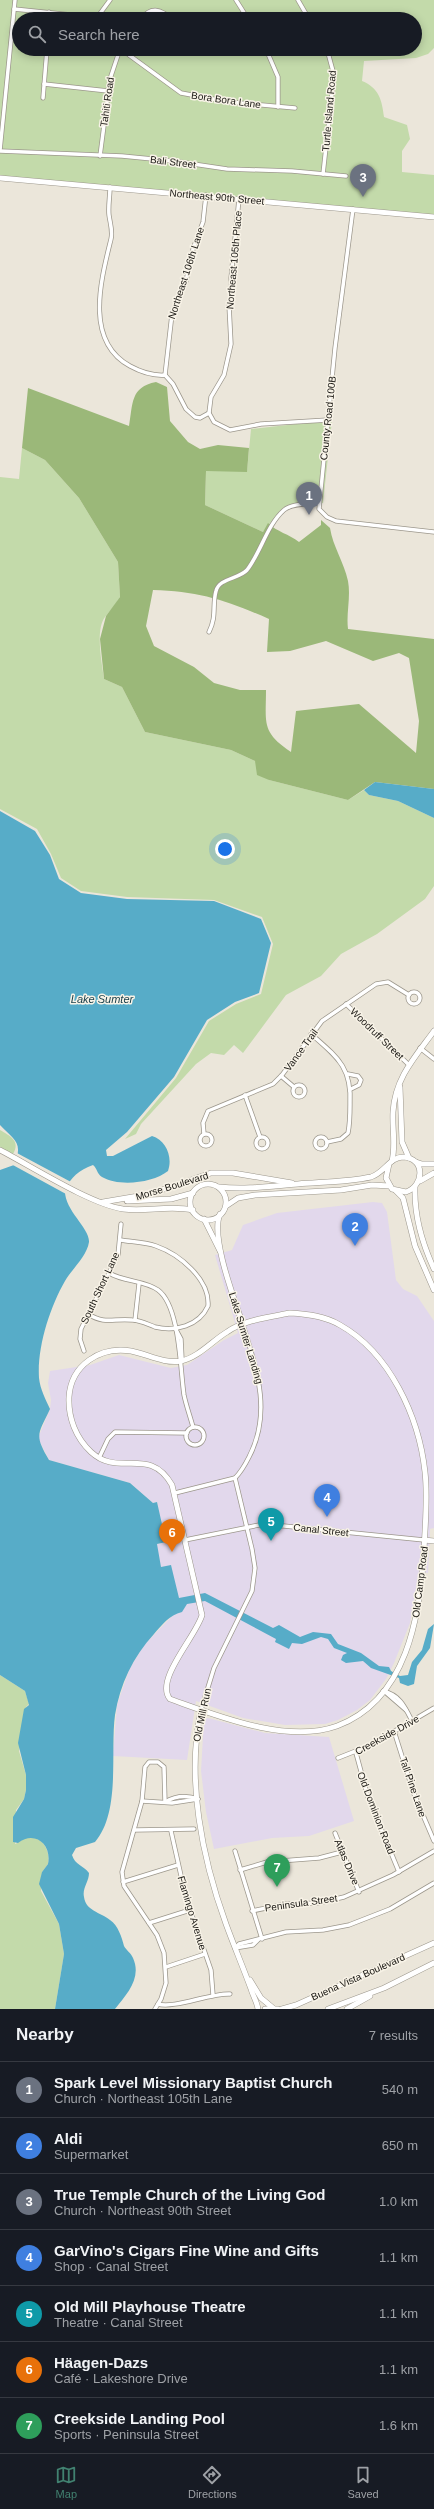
<!DOCTYPE html>
<meta charset="utf-8">
<style>
:root{--surface:#171b24;--page:#20242c;--text:#f1f3f6;--muted:#9ea1a6;--line:#363941;--accent:#418170}
body{margin:0;font-family:Helvetica,sans-serif;background:var(--page);color:var(--text)}
.you{position:absolute;left:225px;top:849px;width:14px;height:14px;margin:-10px;border:3px solid #fff;border-radius:50%;background:#1a73e8;box-shadow:0 0 0 6px #1a73e833}
.badge{display:grid;place-items:center;width:26px;height:26px;border-radius:50%;background:var(--accent);color:#fff;font-size:13px;font-weight:700}
.pin{position:absolute;translate:-50% -33px;filter:drop-shadow(0 1px 2px #0008)}
.pin::after{content:'';position:absolute;top:21px;width:14px;height:12px;background:inherit;clip-path:polygon(0 0,100% 0,50% 100%)}
.list{margin:0;padding:0;list-style:none}
h2{display:flex;justify-content:space-between;align-items:center;height:52px;margin:0;padding:0 16px;font-size:17px}
h2 small{font-size:13px;font-weight:400;color:var(--muted)}
.list li{display:grid;grid-template-columns:26px 1fr auto;gap:12px;align-items:center;box-sizing:border-box;height:56px;padding:0 16px;border-top:1px solid var(--line)}
.list b{display:block;font-size:15px;white-space:nowrap}
.list p{margin:0;font-size:13px;white-space:nowrap;color:var(--muted)}
.list em{font-size:13px;font-style:normal;color:var(--muted)}
.icon{flex:none;width:22px;height:22px;fill:none;stroke:currentColor;stroke-width:2;stroke-linecap:round;stroke-linejoin:round}
.map{position:relative;flex:none;width:434px;height:2009px;overflow:hidden}
.search{position:absolute;background:var(--surface);box-shadow:0 2px 10px #0003;left:12px;right:12px;top:12px;height:44px;display:flex;align-items:center;gap:10px;box-sizing:border-box;padding:0 14px;border-radius:22px;color:var(--muted);font-size:15px}
.sheet{height:444px;background:var(--surface)}
nav{display:flex;justify-content:space-around;align-items:center;box-sizing:border-box;height:56px;border-top:1px solid var(--line);background:var(--surface);font-size:11px;color:var(--muted)}
nav a{display:grid;justify-items:center;gap:2px}
nav .on{color:var(--accent)}
.map>svg:first-child{display:block}
.commercial{fill:#e2d8ec}
.green{fill:#c3daaa;fill-rule:evenodd}
.forest{fill:#9bb879;fill-rule:evenodd}
.water{fill:#57acc8}
.pier{fill:#ebe6da}
.lines{fill:none;stroke-linecap:round;stroke-linejoin:round}
.street-casing{stroke:#9c978c;stroke-width:5}
.secondary-casing{stroke:#9c978c;stroke-width:6}
.street{stroke:#fff;stroke-width:3.5}
.secondary{stroke:#fff;stroke-width:5}
.labels{text-anchor:middle;dominant-baseline:central;stroke-width:3;stroke-linejoin:round;paint-order:stroke}
.street-label{font-size:10px;fill:#1a1814;stroke:#f8f3e7}
.water-label{font-size:11px;font-style:italic;fill:#153c48;stroke:#f8f3e7}
</style>
<div class="map">
<svg width="434" height="2009" viewBox="0 0 434 2009">
<rect width="100%" height="100%" fill="#ebe6da"/>
<g class="commercial">
<polygon points="373,1202 382,1203 387,1212 396,1280 403,1289 417,1296 434,1321 434,1528 430,1529 428,1573 419,1571 410,1623 394,1663 386,1679 370,1700 357,1710 338,1720 325,1724 285,1725 243,1718 196,1701 187,1760 113,1756 117,1705 129,1670 143,1646 174,1614 171,1566 161,1567 157,1552 157,1544 165,1542 157,1502 153,1503 130,1483 49,1460 38,1438 50,1409 51,1400 48,1383 50,1371 90,1365 119,1355 171,1368 187,1365 224,1340 238,1333 215,1255 232,1250 243,1225 277,1213"/>
<polygon points="208,1718 265,1733 329,1737 354,1821 309,1836 272,1838 214,1849 206,1812 201,1771 204,1719"/>
</g>
<g class="green">
<path d="M0,0H434V48L428,54L416,58L364,61L362,81C379,88 382,100 384,117L407,125L410,139L402,151V172L434,175V215L0,176ZM19,19H415V49H19Z"/>
<polygon points="332,420 323,503 284,507 263,532 205,505 206,471 247,471 251,429"/>
<path d="M22,448L45,460L79,498L118,562L120,597C116,604 110,611 105,617C95,630 102,664 104,679L122,687L145,732L231,750L255,761L269,780L348,800L364,790L369,795L398,801L434,818V886L425,899L377,934L341,954L321,976L286,995L243,1053L234,1045L224,1055L211,1053L196,1064L141,1124L136,1134L125,1139L176,1078L209,1021L236,1004L261,994L273,944L262,917L214,900L127,897L81,891L61,878L51,854L37,829L0,809V477L19,479Z"/>
<path d="M0,1130C10,1136 21,1141 13,1154L0,1147Z"/>
<path d="M0,1675L25,1691L29,1704L26,1707L19,1751L26,1775V1790L24,1799L16,1810L15,1844C20,1842 22,1839 26,1838C42,1834 51,1851 48,1864L42,1872L41,1891L59,1924L64,1954L55,2009H0Z"/>
</g>
<path class="forest" d="M156,382L167,387L170,421L188,442L200,449L218,445L249,448L247,472L206,471L205,505L263,532L268,523C277,532 289,534 299,542L321,525V520L330,528C333,547 344,562 348,581C351,597 346,613 348,629L434,639V789L375,782L348,800L269,780L257,775L255,761L231,750L145,732L122,687L104,679L100,639L106,616L120,597L118,562L79,498L45,460L22,448L28,388L129,426C133,404 130,387 156,382ZM153,590C199,591 228,601 269,619L267,652L290,651L326,641L373,661L399,653L409,658L419,721L416,753L359,704L296,711L291,752C261,732 266,723 266,690H240L214,683L194,667L154,646L146,626Z"/>
<g class="water">
<polygon points="375,782 434,789 434,818 398,801 369,795 364,790"/>
<path d="M0,811L35,831L50,855L59,879L81,893L127,899L214,901L261,919L271,943L259,993L235,1002L207,1020L174,1077L127,1132L106,1150L107,1156H113L152,1136C166,1140 173,1157 168,1171C153,1183 119,1187 102,1177C97,1174 97,1168 93,1165C79,1170 71,1177 65,1190C64,1210 90,1228 89,1242C87,1256 72,1269 65,1281C50,1307 37,1347 39,1378C40,1389 46,1400 50,1409C38,1435 34,1434 49,1460L130,1483L153,1503L157,1502L166,1542L157,1544L161,1567L171,1565L179,1598L205,1593L273,1628L279,1625L300,1637L313,1632L331,1634L338,1644L361,1653L379,1666L389,1667L391,1671L400,1676L408,1675L412,1662L422,1650L428,1629L434,1624L430,1648L417,1666L414,1684L408,1686L400,1683L399,1678L371,1668L363,1661L346,1663L341,1660L343,1655L347,1653L334,1648L328,1639L321,1637L302,1644L292,1643L289,1649L275,1642L276,1639L205,1601L187,1604L182,1612C169,1615 162,1625 154,1634C133,1657 120,1684 115,1715C110,1752 121,1812 95,1842L76,1848L72,1855C75,1865 83,1865 89,1873C89,1882 82,1888 84,1897C86,1911 100,1912 110,1920C118,1925 122,1938 124,1946C126,1950 131,1953 133,1958C142,1978 127,1994 115,2009H55L64,1954L59,1924L39,1884L42,1872L48,1864C52,1845 35,1830 18,1843L13,1842V1817L24,1799L26,1790V1775L18,1743L24,1709L29,1705L25,1691L0,1675V1170L14,1165C24,1142 14,1140 0,1125Z"/>
</g>
<polygon class="pier" points="15,1152 71,1182 66,1194 11,1164"/>
<g class="lines">
<defs>
<g id="street">
<polyline points="236,0 248,19"/>
<polyline points="298,0 309,19"/>
<polyline points="14,9 72,15 86,19"/>
<polyline points="49,19 49,12"/>
<polyline points="96,19 110,0"/>
<path d="M141,19C152,5 161,10 173,19"/>
<polyline points="125,49 129,55 181,93 229,102 295,108"/>
<polyline points="266,49 278,77 278,107"/>
<polyline points="44,84 108,91"/>
<polyline points="43,98 47,49"/>
<polyline points="0,150 15,0"/>
<polyline points="0,151 122,156 173,161 227,169 292,171 346,176"/>
<polyline points="100,156 110,79 120,49"/>
<polyline points="323,174 334,75 327,49"/>
<path d="M110,187C110,196 108,206 109,215C110,223 113,231 111,239C101,280 84,341 130,366C141,372 152,376 165,375L173,384L186,409L195,417L200,418L209,413L214,422L230,430L261,424L328,420"/>
<polyline points="353,209 335,348 319,509 327,517 336,521 434,532"/>
<polyline points="165,375 172,314 186,281 193,249 203,222 206,195"/>
<polyline points="209,413 211,397 224,375 231,344 229,305 232,295 231,278 239,199"/>
<path d="M209,632C217,616 212,606 216,591C219,578 239,579 247,570C261,552 267,525 284,510C292,503 309,504 319,503"/>
<circle cx="414" cy="998" r="6"/>
<polyline points="346,1004 408,1064"/>
<path d="M311,1034C337,1057 352,1067 350,1104C350,1114 350,1123 348,1133L341,1139L327,1142"/>
<polyline points="420,1048 434,1059"/>
<polyline points="348,1074 358,1076 361,1080 359,1085 351,1089"/>
<polyline points="281,1076 294,1087"/>
<circle cx="299" cy="1091" r="6"/>
<polyline points="245,1095 260,1137"/>
<circle cx="206" cy="1140" r="6"/>
<polyline points="204,1134 203,1123 208,1111 273,1084 282,1075 322,1021 376,984 388,982 409,995"/>
<circle cx="262" cy="1143" r="6"/>
<circle cx="321" cy="1143" r="6"/>
<path d="M109,1273C124,1282 144,1280 158,1290C180,1306 180,1369 184,1395C186,1405 190,1416 193,1427"/>
<path d="M88,1314C106,1325 113,1318 132,1320C140,1320 147,1324 155,1327C175,1332 199,1326 208,1306C210,1279 179,1254 156,1246C145,1242 132,1242 120,1240"/>
<polyline points="135,1320 139,1284"/>
<polyline points="175,1328 181,1339 182,1359"/>
<polyline points="84,1351 80,1339 81,1329 118,1255 121,1224"/>
<circle cx="195" cy="1436" r="9"/>
<polyline points="99,1458 108,1439 115,1432 187,1433"/>
<path d="M175,1493L235,1478C241,1472 245,1465 249,1457C272,1413 257,1370 243,1325"/>
<polyline points="185,1540 264,1524 424,1540"/>
<path d="M383,1691C400,1695 405,1707 412,1721"/>
<polyline points="384,1691 406,1710"/>
<polyline points="201,1710 214,1668 252,1591 255,1568 252,1549 235,1478"/>
<polyline points="394,1731 414,1794 434,1841"/>
<polyline points="356,1753 368,1797 399,1872"/>
<polyline points="338,1758 371,1745 434,1708"/>
<polyline points="142,1801 172,1803 198,1799"/>
<path d="M165,1802C175,1796 187,1795 198,1799"/>
<polyline points="135,1830 194,1829"/>
<polyline points="171,1831 186,1898 211,1970 213,1995"/>
<polyline points="335,1833 359,1892"/>
<polyline points="235,1851 262,1939"/>
<polyline points="240,1870 267,1862 319,1858 342,1852"/>
<polyline points="123,1882 178,1865"/>
<polyline points="252,1911 285,1904 318,1903 344,1897 393,1875 434,1851"/>
<polyline points="149,1923 190,1910"/>
<polyline points="235,1948 239,1944 286,1932 323,1930 349,1925 390,1909 434,1883"/>
<polyline points="235,1948 253,1945 258,1940"/>
<polyline points="166,1967 205,1954"/>
<path d="M158,2004C174,2009 210,1993 230,1994"/>
<polyline points="155,2009 161,1999 166,1983 164,1953 157,1935 124,1886 122,1872 142,1801 145,1767 149,1762 158,1762 164,1767 165,1802"/>
</g>
<g id="secondary">
<polyline points="0,178 434,217"/>
<polyline points="400,1087 402,1142 409,1158"/>
<path d="M0,1150C31,1166 90,1204 123,1209C147,1212 169,1205 193,1210"/>
<path d="M392,1161C396,1144 392,1129 393,1112C395,1078 415,1057 434,1031"/>
<polyline points="416,1162 422,1164 434,1164"/>
<polyline points="420,1181 434,1173"/>
<circle cx="208" cy="1202" r="18"/>
<path d="M219,1187C246,1190 272,1186 298,1184C322,1182 347,1182 371,1177C384,1173 390,1157 403,1157C426,1158 424,1186 406,1192L392,1189L386,1178L389,1164"/>
<path d="M415,1187C414,1217 422,1243 434,1269"/>
<polyline points="396,1191 403,1198 415,1246 434,1290"/>
<polyline points="127,1201 171,1199 193,1193"/>
<polyline points="103,1202 150,1194 211,1173 233,1173 292,1183"/>
<polyline points="226,1206 238,1198 255,1195 341,1190 372,1185 390,1186"/>
<path d="M220,1214C210,1237 235,1301 243,1325"/>
<polyline points="204,1219 220,1251"/>
<path d="M290,1313C307,1314 325,1316 340,1325C390,1353 419,1417 425,1472C428,1498 425,1525 424,1551C420,1616 407,1700 337,1726C287,1744 218,1716 170,1699C154,1680 197,1635 202,1615L172,1485C149,1445 119,1478 91,1452C76,1438 68,1418 69,1397C71,1365 100,1346 131,1351C147,1354 164,1364 181,1361C199,1357 212,1341 227,1332C244,1320 270,1317 290,1313Z"/>
<polyline points="424,1540 434,1541"/>
<path d="M201,1710C186,1779 202,1858 226,1924C234,1946 243,1967 251,1989C253,1996 257,2002 258,2009"/>
<polyline points="250,1980 261,1998 273,2008"/>
<polyline points="265,2009 278,2009"/>
<polyline points="282,2009 296,2005 434,1943"/>
<polyline points="328,2009 384,1988 434,1963"/>
<polyline points="347,2009 370,1996"/>
</g>
</defs>
<use href="#street" class="street-casing"/>
<use href="#secondary" class="secondary-casing"/>
<use href="#street" class="street"/>
<use href="#secondary" class="secondary"/>
</g>
<g class="labels">
<g class="street-label">
<text transform="translate(226 100) rotate(8)">Bora Bora Lane</text>
<text transform="translate(107 102) rotate(-82)">Tahiti Road</text>
<text transform="translate(329 111) rotate(-85)">Turtle Island Road</text>
<text transform="translate(173 162) rotate(7)">Bali Street</text>
<text transform="translate(217 197) rotate(5)">Northeast 90th Street</text>
<text transform="translate(234 260) rotate(-85)">Northeast 105th Place</text>
<text transform="translate(186 273) rotate(-72)">Northeast 106th Lane</text>
<text transform="translate(328 418) rotate(-84)">County Road 100B</text>
<text transform="translate(377 1034) rotate(44)">Woodruff Street</text>
<text transform="translate(301 1050) rotate(-54)">Vance Trail</text>
<text transform="translate(172 1186) rotate(-17)">Morse Boulevard</text>
<text transform="translate(100 1288) rotate(-65)">South Short Lane</text>
<text transform="translate(246 1338) rotate(73)">Lake Sumter Landing</text>
<text transform="translate(321 1530) rotate(6)">Canal Street</text>
<text transform="translate(420 1582) rotate(-83)">Old Camp Road</text>
<text transform="translate(202 1715) rotate(-78)">Old Mill Run</text>
<text transform="translate(387 1735) rotate(-29)">Creekside Drive</text>
<text transform="translate(413 1787) rotate(71)">Tall Pine Lane</text>
<text transform="translate(376 1813) rotate(69)">Old Dominion Road</text>
<text transform="translate(347 1862) rotate(67)">Atlas Drive</text>
<text transform="translate(301 1903) rotate(-8)">Peninsula Street</text>
<text transform="translate(192 1913) rotate(73)">Flamingo Avenue</text>
<text transform="translate(358 1977) rotate(-24)">Buena Vista Boulevard</text>
</g>
<g class="water-label">
<text x="102" y="999">Lake Sumter</text>
</g>
</g>
</svg>
<div class="you"></div>
<div class="pin badge" style="left:309px;top:515px;background:#6b7280">1</div>
<div class="pin badge" style="left:355px;top:1246px;background:#3f7fe0">2</div>
<div class="pin badge" style="left:363px;top:197px;background:#6b7280">3</div>
<div class="pin badge" style="left:327px;top:1517px;background:#3f7fe0">4</div>
<div class="pin badge" style="left:271px;top:1541px;background:#0f9aa8">5</div>
<div class="pin badge" style="left:172px;top:1552px;background:#e8710a">6</div>
<div class="pin badge" style="left:277px;top:1887px;background:#2e9e5b">7</div>
<div class="search"><svg class="icon" aria-label="search" viewBox="0 0 24 24"><circle cx="10" cy="10" r="6"/><path d="M15 15l6 6"/></svg>Search here</div>
</div>
<section class="sheet">
<h2>Nearby<small>7 results</small></h2>
<ul class="list">
<li><span class="badge" style="background:#6b7280">1</span><div><b>Spark Level Missionary Baptist Church</b><p>Church · Northeast 105th Lane</p></div><em>540 m</em></li>
<li><span class="badge" style="background:#3f7fe0">2</span><div><b>Aldi</b><p>Supermarket</p></div><em>650 m</em></li>
<li><span class="badge" style="background:#6b7280">3</span><div><b>True Temple Church of the Living God</b><p>Church · Northeast 90th Street</p></div><em>1.0 km</em></li>
<li><span class="badge" style="background:#3f7fe0">4</span><div><b>GarVino's Cigars Fine Wine and Gifts</b><p>Shop · Canal Street</p></div><em>1.1 km</em></li>
<li><span class="badge" style="background:#0f9aa8">5</span><div><b>Old Mill Playhouse Theatre</b><p>Theatre · Canal Street</p></div><em>1.1 km</em></li>
<li><span class="badge" style="background:#e8710a">6</span><div><b>Häagen-Dazs</b><p>Café · Lakeshore Drive</p></div><em>1.1 km</em></li>
<li><span class="badge" style="background:#2e9e5b">7</span><div><b>Creekside Landing Pool</b><p>Sports · Peninsula Street</p></div><em>1.6 km</em></li>
</ul>
</section>
<nav>
<a class="on"><svg class="icon" aria-label="map" viewBox="0 0 24 24"><path d="M3 6l6-2 6 2 6-2v14l-6 2-6-2-6 2zM9 4v14M15 6v14"/></svg>Map</a>
<a><svg class="icon" aria-label="directions" viewBox="0 0 24 24"><path d="M12 3l9 9-9 9-9-9zM9 14v-3h6M13 9l2 2-2 2"/></svg>Directions</a>
<a><svg class="icon" aria-label="saved" viewBox="0 0 24 24"><path d="M7 4h10v16l-5-4-5 4z"/></svg>Saved</a>
</nav>
